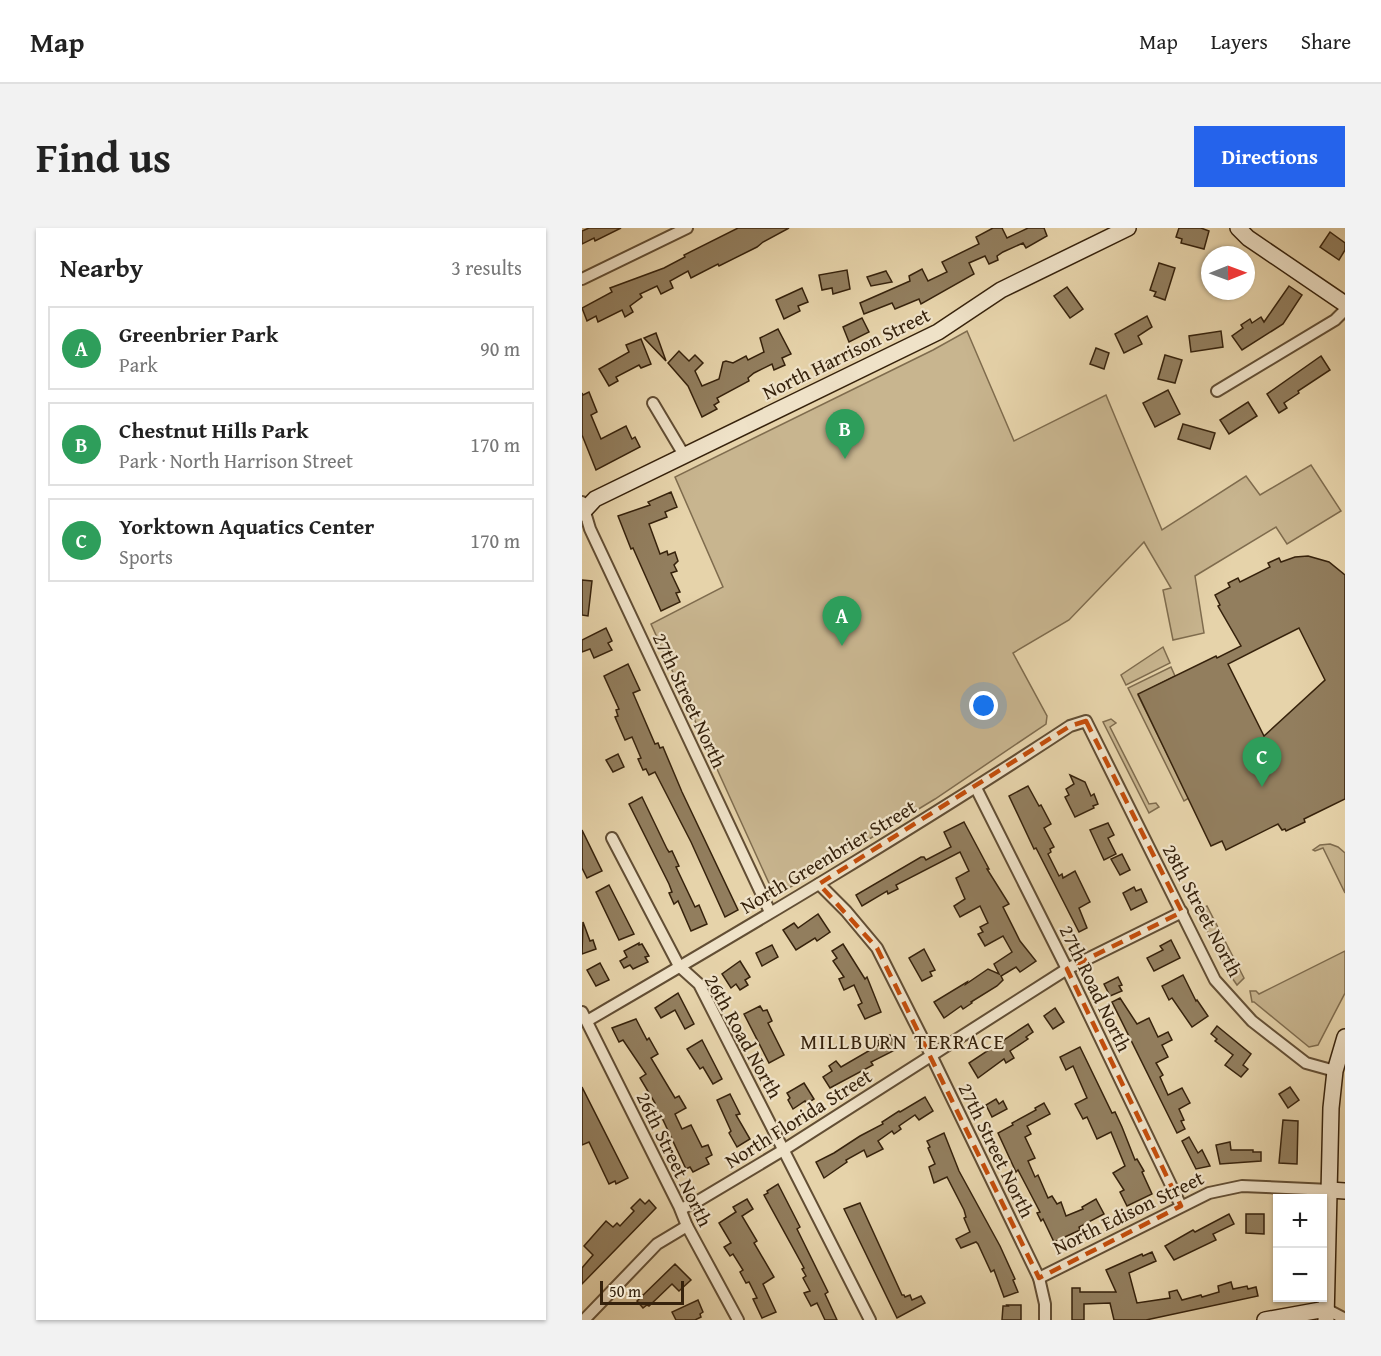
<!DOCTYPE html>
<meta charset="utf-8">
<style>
:root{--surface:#fff;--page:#f2f2f2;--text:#222;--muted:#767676;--line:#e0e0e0;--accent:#2563eb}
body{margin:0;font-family:"Gentium Book Plus",serif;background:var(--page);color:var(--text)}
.controls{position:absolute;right:18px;bottom:18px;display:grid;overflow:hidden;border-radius:0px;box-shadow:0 2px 4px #0004}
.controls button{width:54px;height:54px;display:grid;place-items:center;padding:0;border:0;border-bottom:2px solid var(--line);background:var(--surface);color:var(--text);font:30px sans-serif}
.compass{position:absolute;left:619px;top:18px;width:54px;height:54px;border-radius:50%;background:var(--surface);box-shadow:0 2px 4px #0004;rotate:89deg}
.scale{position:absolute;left:18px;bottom:15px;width:84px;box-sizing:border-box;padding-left:6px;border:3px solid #36220c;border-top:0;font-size:16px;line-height:21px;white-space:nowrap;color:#36220c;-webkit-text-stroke:4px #efe2c8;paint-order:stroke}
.you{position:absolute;left:402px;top:478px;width:21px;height:21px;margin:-15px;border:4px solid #fff;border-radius:50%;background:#1a73e8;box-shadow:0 0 0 9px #1a73e833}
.badge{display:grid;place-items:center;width:39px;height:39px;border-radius:50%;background:var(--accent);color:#fff;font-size:20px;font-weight:700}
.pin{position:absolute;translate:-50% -50px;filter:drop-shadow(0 2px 3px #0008)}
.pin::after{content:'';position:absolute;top:32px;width:21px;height:18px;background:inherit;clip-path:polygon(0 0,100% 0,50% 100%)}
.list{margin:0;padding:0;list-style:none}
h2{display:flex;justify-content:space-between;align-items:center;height:78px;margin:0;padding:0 24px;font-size:26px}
h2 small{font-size:20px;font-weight:400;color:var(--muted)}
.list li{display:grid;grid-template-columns:39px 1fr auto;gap:18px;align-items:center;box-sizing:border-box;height:84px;margin:0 12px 12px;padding:0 12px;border:2px solid var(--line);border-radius:0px}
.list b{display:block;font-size:22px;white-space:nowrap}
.list p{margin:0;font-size:20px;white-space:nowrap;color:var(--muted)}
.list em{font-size:20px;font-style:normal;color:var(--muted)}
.map{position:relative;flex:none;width:763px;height:1092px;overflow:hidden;border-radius:0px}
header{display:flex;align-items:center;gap:36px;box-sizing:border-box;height:84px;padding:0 30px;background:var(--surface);border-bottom:2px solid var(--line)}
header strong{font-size:28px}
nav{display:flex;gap:33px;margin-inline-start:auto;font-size:21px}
.intro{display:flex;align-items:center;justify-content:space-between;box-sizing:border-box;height:144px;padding:0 36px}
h1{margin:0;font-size:42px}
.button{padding:15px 27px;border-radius:0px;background:var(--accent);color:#fff;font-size:21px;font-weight:700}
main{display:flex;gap:36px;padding:0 36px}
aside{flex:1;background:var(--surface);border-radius:0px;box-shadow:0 2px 4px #0004}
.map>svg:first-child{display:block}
.green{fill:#c8b58f;stroke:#7f6c4e;stroke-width:1.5}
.building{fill:#927e5e;stroke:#36220c;stroke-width:1.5;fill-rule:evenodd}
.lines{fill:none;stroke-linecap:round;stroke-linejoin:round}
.street-casing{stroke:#624e34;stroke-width:14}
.secondary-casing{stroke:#36220c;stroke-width:18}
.street{stroke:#efe2c8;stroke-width:10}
.secondary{stroke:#efe2c8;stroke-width:15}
.marked{fill:none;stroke:#c44e0c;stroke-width:4.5;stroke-dasharray:12 8;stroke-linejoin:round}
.labels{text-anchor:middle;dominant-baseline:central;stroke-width:4.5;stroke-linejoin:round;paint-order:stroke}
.street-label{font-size:20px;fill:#36220c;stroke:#efe2c8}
.neighbourhood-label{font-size:21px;letter-spacing:1.5px;fill:#36220c;stroke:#efe2c8}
</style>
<header>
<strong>Map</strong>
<nav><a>Map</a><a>Layers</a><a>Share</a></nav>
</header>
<div class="intro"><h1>Find us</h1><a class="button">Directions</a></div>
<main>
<aside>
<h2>Nearby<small>3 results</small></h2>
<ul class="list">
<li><span class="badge" style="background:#2e9e5b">A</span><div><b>Greenbrier Park</b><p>Park</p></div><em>90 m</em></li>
<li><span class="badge" style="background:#2e9e5b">B</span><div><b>Chestnut Hills Park</b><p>Park · North Harrison Street</p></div><em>170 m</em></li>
<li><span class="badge" style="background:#2e9e5b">C</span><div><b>Yorktown Aquatics Center</b><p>Sports</p></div><em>170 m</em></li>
</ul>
</aside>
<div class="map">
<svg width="763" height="1092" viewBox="0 0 763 1092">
<rect width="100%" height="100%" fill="#e6d3aa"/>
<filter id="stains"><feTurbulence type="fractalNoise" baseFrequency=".00333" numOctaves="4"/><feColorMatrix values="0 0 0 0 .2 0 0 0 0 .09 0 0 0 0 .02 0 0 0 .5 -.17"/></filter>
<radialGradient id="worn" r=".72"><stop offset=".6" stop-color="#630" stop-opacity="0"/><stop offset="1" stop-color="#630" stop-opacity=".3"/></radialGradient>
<g class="green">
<polygon points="385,103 432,213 524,167 580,302 664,248 678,267 729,237 759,283 705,316 694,299 613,348 622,405 591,412 581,362 589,360 562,314 487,392 431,425 465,488 464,496 353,571 197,666 191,664 69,396 141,359 93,249 351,122"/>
<polygon points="581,419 588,435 544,457 539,447"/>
<polygon points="589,439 593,448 556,467 607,570 602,573 546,460"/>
<polygon points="529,491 534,495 528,499 567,576 574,575 577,579 567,585 521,494"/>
<polygon points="748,616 756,619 763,625 763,665 741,620 733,623 731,622 738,617"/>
<polygon points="625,678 662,750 655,757 646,744 615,683"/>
<polygon points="763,723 763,765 736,817 727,819 672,774 670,774 668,763 674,763 677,766"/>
</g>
<g class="building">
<polygon points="7,0 39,0 13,13 12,10 0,16 0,3"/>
<polygon points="156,0 207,0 181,14 175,19 137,38 136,36 109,50 106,43 88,53 91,60 79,66 75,58 58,66 60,69 48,78 51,84 43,89 40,82 16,94 14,88 5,93 0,80 30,64 28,60 82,40 103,29 102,27"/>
<polygon points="411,0 420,0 425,10 446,0 462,0 465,8 444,20 441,15 421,24 415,28 416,32 407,36 403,28 387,35 392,46 339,76 337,71 313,81 310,75 282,86 278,75 328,53 327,48 340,41 346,53 365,44 360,34 397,16 394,9"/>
<polygon points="597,0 619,0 627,3 622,21 599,15 600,11 594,9"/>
<polygon points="748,4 763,15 763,22 757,32 738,19"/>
<polygon points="577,35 593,40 583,72 572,68 574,64 568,62"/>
<polygon points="265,42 268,61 251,66 250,60 240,62 237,47"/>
<polygon points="304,43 310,54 289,58 285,49"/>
<polygon points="707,58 720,67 701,96 660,122 650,108 661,100 659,97 668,91 670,95 679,89 682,94"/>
<polygon points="485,59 501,81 488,90 472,68"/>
<polygon points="220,60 226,74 216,78 218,83 202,91 194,72"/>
<polygon points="565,88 570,99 556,108 560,116 542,125 533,106"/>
<polygon points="280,90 287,104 267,114 261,99"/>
<polygon points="196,101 209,126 200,130 203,137 192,142 190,136 172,145 166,150 167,153 135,170 137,174 132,177 135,181 120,189 106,158 86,135 97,123 107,133 113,127 121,135 113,143 120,158 137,151 141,134 144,133 151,135 164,128 166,132 182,124 178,110"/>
<polygon points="639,103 641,119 609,124 607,108"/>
<polygon points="74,105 84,133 62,110"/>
<polygon points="59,111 69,136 59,140 57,137 34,149 36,153 27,158 17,141 47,124 44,117"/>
<polygon points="514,120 527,125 522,141 508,136"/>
<polygon points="583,127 600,132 593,155 576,151"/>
<polygon points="739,128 748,142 716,163 717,165 702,175 705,180 697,185 685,166"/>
<polygon points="586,162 598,186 573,199 561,175"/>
<polygon points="7,164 15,184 9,187 19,211 44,198 50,211 53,209 58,219 14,242 0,207 0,165 1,167"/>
<polygon points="666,174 675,188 647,206 638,192"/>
<polygon points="601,196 633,205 628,221 596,211"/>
<polygon points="89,264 95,279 83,284 85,289 67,296 78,326 85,323 86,327 93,324 96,333 92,337 95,343 89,345 98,364 94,365 98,374 79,383 51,320 49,321 36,288 68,277 66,274"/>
<path d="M726,328L747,334L763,347V571L722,591L723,594L704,603L703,601L700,602L696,596L644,622L640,613L629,618L556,466L634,428L635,430L659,418L636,378L638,377L633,367L648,359L646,355L656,350L658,354L688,339L686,335L697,330L699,334L713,329ZM717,400L743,452L682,508L646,436Z"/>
<polygon points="0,352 10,353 6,388 0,387"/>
<polygon points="24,400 30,413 26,415 30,422 12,430 8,421 0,424 0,412"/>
<polygon points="46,436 58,462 51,465 73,516 76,515 78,520 81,519 100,564 156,682 143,689 109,614 73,544 67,547 64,541 61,542 56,531 59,530 50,509 43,512 33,489 36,488 34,482 37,481 22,448"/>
<polygon points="36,526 42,539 31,544 24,532"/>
<polygon points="488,547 503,554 509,568 512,566 516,576 511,578 512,580 493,589 483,569 487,567 484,561 492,556"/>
<polygon points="446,558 457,578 459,577 469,596 462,600 472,619 468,621 469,624 466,626 477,648 480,646 481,650 493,643 508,674 497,680 505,700 497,704 454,620 452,621 427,568"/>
<polygon points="60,569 85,621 87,624 90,623 97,638 94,639 113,679 117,677 125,696 109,703 96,673 92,676 87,665 90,664 87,656 47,576"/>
<polygon points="382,594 407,641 405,641 427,676 421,679 438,713 454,733 438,744 434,739 419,748 421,752 415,758 389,774 390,775 381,781 379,778 362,790 352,774 385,754 384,756 406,741 417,746 412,736 430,724 421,708 403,718 396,706 401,704 398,699 406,695 398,678 378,689 372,678 383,671 374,650 387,643 378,624 314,657 316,661 306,666 305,663 280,678 274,667 339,629 342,629 344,632 369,619 362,604"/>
<polygon points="526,595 532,607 526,610 534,626 522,632 508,602"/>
<polygon points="0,602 20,643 5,650 0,640"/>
<polygon points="540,626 548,642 538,647 529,631"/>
<polygon points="27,657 52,706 37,712 14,664"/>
<polygon points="552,659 554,663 559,661 565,674 549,682 541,665"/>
<polygon points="236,686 248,704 235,713 233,710 214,722 201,702 212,695 216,700"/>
<polygon points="1,694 8,713 11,712 14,721 0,726"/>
<polygon points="589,712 598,730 572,743 565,730 581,722 578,718"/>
<polygon points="57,715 57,717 60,716 67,728 63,729 66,734 51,741 48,737 42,740 38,733 45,729 42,723"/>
<polygon points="261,716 283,751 285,749 299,784 283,791 276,777 280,775 272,757 262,762 257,751 262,749 251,733 255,730 250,723"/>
<polygon points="190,717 196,729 180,738 174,725"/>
<polygon points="342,721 353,742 348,744 350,748 340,753 327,730"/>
<polygon points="158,733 168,749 163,752 166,757 158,762 154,756 149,760 140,746"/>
<polygon points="18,735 27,752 14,758 5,742"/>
<polygon points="601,747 614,773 615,772 626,788 610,799 590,770 587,772 580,758"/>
<polygon points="536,749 540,757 537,758 540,763 528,768 522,756"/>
<polygon points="96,765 112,796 103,801 93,782 79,790 73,780"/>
<polygon points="538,770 555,796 567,790 576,809 586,804 590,812 580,817 586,829 574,835 581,847 578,849 586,867 600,860 608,875 597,881 602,892 599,893 603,901 595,905 530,774"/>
<polygon points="178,778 181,783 185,782 190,793 186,795 202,827 187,835 162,786"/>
<polygon points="473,780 482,794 471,801 462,788"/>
<polygon points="54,791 65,812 67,810 76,826 69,830 93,870 97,868 104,880 93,886 100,901 109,897 120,919 126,917 130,927 124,930 127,936 111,944 108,939 104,941 81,892 79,890 75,891 70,882 73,880 71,876 73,875 58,850 64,846 41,812 37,814 30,800"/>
<polygon points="446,796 451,804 444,809 446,811 428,823 432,830 424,835 422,831 396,850 387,835"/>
<polygon points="635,798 669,826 661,837 666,841 659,849 643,837 651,827 633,813 635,811 629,806"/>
<polygon points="308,807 315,821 289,834 291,837 248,860 241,849 250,843 247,838 254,833 259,839 297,817 295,813"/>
<polygon points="120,812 140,851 131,856 121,839 118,841 105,821"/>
<polygon points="498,819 530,885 533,884 540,899 553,932 555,931 562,943 560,944 570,966 545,978 538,964 542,962 531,945 543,938 529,904 515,911 505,889 501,891 493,876 505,870 491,838 484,842 478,829"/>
<polygon points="222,855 232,871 224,876 223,873 211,881 206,872 208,870 205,865"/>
<polygon points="0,859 46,950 34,956 33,953 27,956 7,914 0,917"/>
<polygon points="708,859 717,872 706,880 697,866"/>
<polygon points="148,866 158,886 154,887 168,911 155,919 147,905 149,903 135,872"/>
<polygon points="343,869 351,883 337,892 333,887 317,898 319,901 312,906 310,903 296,913 301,921 285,929 282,922 264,932 265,934 242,950 234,934 252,925 278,908 301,896 300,894 317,883 318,884"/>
<polygon points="414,871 417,876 421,873 425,881 410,889 404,877"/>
<polygon points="462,875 468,886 445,898 449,906 443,909 453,930 446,933 453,949 456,947 466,970 470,968 475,976 479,974 484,988 501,981 500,979 514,971 522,986 497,999 498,1002 472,1014 461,991 459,993 455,985 458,984 436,942 434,944 416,905 431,897 430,895 454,882 453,880"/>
<polygon points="701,892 716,893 715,936 697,935"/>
<polygon points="362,905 377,943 418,1018 433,1051 431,1052 436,1064 422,1069 412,1042 409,1044 396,1016 394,1014 379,1020 374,1011 388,1004 382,990 384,989 382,982 365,949 352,955 347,939 353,936 346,920 348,919 345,913"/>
<polygon points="607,909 616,925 620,922 628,938 614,941 600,913"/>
<polygon points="648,914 649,922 671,922 671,924 679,924 679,933 638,936 634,917"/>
<polygon points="196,956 218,999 215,1001 246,1064 243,1066 255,1092 243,1092 235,1075 229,1078 222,1065 228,1063 221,1050 224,1048 220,1041 222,1040 182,967 186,965 185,963"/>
<polygon points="58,971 63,976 67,972 74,980 0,1056 0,1040 11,1027 2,1018 24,993 31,999 35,995 38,998 52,983 49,980"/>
<polygon points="165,971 171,981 160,988 175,1013 172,1015 192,1049 181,1056 194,1084 180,1090 171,1071 175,1070 167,1054 164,1055 158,1044 161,1042 151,1026 148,1028 142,1019 149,1015 137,995 154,984 151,979"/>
<polygon points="278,975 320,1067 322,1067 323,1069 328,1067 330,1072 339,1068 343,1075 315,1090 262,981"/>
<polygon points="647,986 652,996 631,1006 634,1012 592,1032 583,1018 611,1002 613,1004"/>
<polygon points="664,986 682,986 682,1006 664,1005"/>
<polygon points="570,1024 574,1033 547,1045 555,1075 588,1070 587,1064 595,1062 600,1072 619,1067 620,1069 637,1064 636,1058 649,1054 651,1061 665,1058 666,1061 674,1059 676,1068 564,1092 532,1092 528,1075 502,1076 502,1092 490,1092 490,1060 498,1060 498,1064 534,1064 524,1042 560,1026 561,1028"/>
<polygon points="93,1036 109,1052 97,1063 90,1056 67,1078 65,1077 61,1080 55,1073"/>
<polygon points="116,1072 121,1084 118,1086 119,1089 113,1092 94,1092 90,1084"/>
<polygon points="425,1077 439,1077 439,1092 420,1092 421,1078 426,1078"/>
</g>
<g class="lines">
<defs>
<g id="street">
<polyline points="0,51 105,0"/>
<polyline points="635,163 753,92 763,82"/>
<polyline points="71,175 102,227"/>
<polyline points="0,274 8,301 188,684"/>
<polyline points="394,560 485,741 599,978"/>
<polyline points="30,610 97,738 117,756 288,1092"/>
<polyline points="237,656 264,683 295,720 350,829 457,1050 463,1076 463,1092"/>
<polyline points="0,784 97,978 105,998 156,1092"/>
<path d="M5,793C168,698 330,602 488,498L504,493L633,752L670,793L724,835L753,843"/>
<polyline points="99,981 116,973 203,921 485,741 600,684"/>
<polyline points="457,1050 627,965 660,958 748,962"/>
<polyline points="744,1081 763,1091"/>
<polyline points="2,1092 75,1016 105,998"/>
</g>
<g id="secondary">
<polyline points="656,0 666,10 763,76"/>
<polyline points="0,285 13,271 356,104 419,62 546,0"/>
<polyline points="748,962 763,963"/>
<polyline points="683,1092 744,1081"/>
<polyline points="744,1092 749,880 753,843 763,809"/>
</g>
</defs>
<use href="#street" class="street-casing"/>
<use href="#secondary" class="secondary-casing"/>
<use href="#street" class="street"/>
<use href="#secondary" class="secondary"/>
</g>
<path class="marked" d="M504,493L600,684L485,741L599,978L457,1050L295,720L237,656L488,498Z"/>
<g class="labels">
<g class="street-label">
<text transform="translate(264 125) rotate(-26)">North Harrison Street</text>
<text transform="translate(108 472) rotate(65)">27th Street North</text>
<text transform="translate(246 628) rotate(-31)">North Greenbrier Street</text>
<text transform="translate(621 682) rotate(62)">28th Street North</text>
<text transform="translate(514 760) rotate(64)">27th Road North</text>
<text transform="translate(162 808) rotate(61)">26th Road North</text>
<text transform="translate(216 890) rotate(-32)">North Florida Street</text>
<text transform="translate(415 922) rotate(64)">27th Street North</text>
<text transform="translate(93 931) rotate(64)">26th Street North</text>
<text transform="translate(546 984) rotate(-26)">North Edison Street</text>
</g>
<g class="neighbourhood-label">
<text x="321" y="813">MILLBURN TERRACE</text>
</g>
</g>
<rect width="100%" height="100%" filter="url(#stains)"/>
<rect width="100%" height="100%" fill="url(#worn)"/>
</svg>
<div class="controls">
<button>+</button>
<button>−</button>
</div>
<svg class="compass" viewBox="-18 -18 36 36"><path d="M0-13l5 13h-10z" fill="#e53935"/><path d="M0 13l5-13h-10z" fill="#767676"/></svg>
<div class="scale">50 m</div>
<div class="you"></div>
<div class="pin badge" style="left:260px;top:418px;background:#2e9e5b">A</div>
<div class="pin badge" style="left:263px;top:231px;background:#2e9e5b">B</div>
<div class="pin badge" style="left:680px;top:559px;background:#2e9e5b">C</div>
</div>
</main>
